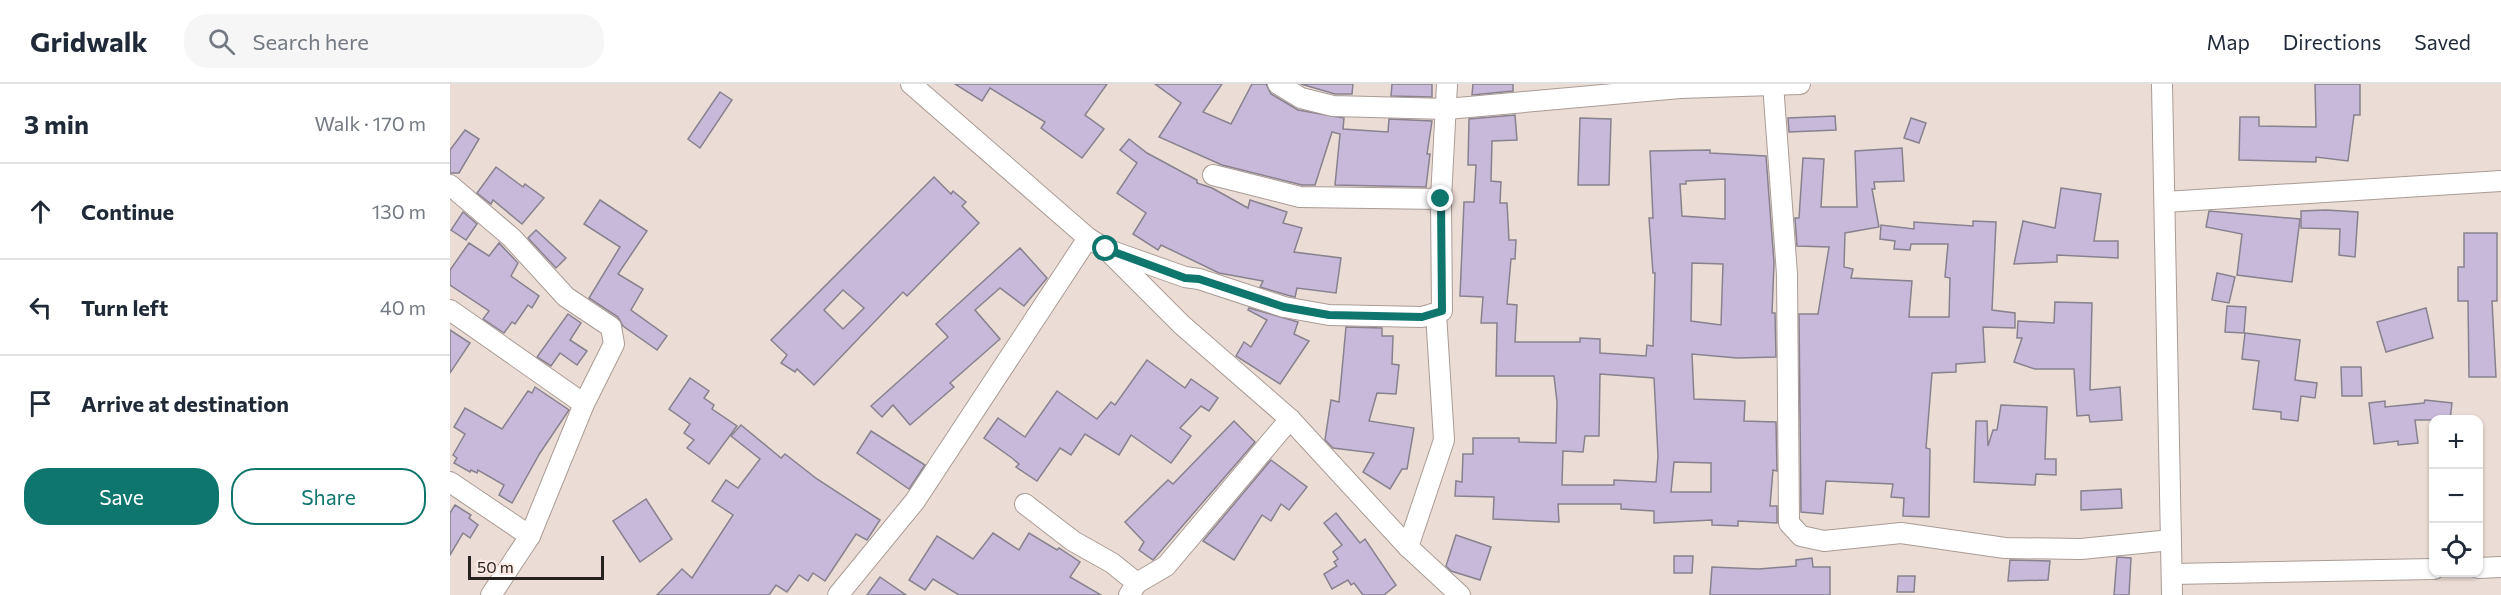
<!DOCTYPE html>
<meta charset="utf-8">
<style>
:root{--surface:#fff;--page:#f6f6f7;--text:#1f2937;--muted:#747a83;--line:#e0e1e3;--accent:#0f766e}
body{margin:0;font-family:Commissioner,sans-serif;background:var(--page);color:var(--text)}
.controls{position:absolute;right:18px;bottom:18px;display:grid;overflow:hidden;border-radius:12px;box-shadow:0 2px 4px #0004}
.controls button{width:54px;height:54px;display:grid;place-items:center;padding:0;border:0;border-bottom:2px solid var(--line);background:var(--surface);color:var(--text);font:30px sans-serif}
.scale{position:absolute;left:18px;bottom:15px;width:136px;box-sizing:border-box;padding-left:6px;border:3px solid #26201e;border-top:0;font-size:16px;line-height:21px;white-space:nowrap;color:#26201e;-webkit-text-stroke:4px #faeae3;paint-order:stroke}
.stop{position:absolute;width:18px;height:18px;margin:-14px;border:4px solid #0f766e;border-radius:50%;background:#fff}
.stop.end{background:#0f766e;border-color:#fff;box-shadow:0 2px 6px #0008}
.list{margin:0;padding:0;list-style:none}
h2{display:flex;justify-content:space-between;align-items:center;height:78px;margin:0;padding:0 24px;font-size:26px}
h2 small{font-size:20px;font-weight:400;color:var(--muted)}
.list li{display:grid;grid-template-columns:39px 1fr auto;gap:18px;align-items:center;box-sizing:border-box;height:96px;padding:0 24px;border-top:2px solid var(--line)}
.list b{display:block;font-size:22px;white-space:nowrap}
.list em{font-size:20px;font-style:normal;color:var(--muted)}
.actions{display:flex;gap:12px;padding:18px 24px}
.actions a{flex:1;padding:14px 0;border:2px solid var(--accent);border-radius:24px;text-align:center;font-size:21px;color:var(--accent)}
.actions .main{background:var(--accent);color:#fff}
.icon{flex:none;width:33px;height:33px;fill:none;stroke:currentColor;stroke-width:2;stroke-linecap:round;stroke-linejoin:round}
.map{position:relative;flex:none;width:2051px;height:511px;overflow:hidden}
header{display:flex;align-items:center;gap:36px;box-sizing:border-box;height:84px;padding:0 30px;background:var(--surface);border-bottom:2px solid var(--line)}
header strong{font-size:28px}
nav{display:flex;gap:33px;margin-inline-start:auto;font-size:21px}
.search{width:420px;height:54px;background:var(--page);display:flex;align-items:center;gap:15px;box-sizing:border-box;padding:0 21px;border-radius:24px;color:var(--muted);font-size:22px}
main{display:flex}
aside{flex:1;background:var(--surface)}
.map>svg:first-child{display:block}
.building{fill:#c8b8da;stroke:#87828e;stroke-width:1.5;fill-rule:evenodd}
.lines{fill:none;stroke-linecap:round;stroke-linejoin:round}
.street-casing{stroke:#aa9b95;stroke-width:22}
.street{stroke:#fff;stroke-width:20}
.route{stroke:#0f766e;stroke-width:8}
</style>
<header>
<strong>Gridwalk</strong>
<div class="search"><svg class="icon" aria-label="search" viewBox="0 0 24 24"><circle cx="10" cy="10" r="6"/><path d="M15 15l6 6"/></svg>Search here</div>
<nav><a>Map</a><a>Directions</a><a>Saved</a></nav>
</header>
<main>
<aside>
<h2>3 min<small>Walk · 170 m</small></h2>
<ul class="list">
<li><svg class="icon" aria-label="ahead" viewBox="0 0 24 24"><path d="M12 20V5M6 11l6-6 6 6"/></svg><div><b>Continue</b></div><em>130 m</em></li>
<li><svg class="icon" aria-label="left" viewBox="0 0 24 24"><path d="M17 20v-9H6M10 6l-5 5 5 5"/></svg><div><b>Turn left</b></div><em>40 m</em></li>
<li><svg class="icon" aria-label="arrive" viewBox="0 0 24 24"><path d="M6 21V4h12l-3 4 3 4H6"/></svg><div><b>Arrive at destination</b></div></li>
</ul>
<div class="actions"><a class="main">Save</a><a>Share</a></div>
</aside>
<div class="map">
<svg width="2051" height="511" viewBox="0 0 2051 511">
<rect width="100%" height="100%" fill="#ecdcd6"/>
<g class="building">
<polygon points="505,0 657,0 635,31 654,45 632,74 591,44 595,38 540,4 532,17"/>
<polygon points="705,0 772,0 753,28 781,40 802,0 816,0 821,10 848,26 894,34 893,45 938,48 939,35 982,37 977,70 980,70 976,103 885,101 890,50 882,48 865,101 852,101 772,81 709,53 731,19"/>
<polygon points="851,0 903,0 902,10 885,10"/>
<polygon points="942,0 982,0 982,13 941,12"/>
<polygon points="1023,0 1063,0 1063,7 1022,11"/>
<polygon points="1865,0 1910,0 1910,31 1904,31 1898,77 1866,73 1866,78 1789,76 1790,33 1809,33 1809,42 1866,43"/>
<polygon points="270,8 282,16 250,64 238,55"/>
<path d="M1065,31L1067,56L1042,57L1041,97L1051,98L1050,119H1057L1059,156H1066L1065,175H1061L1057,220L1067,221L1065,258H1130V254L1150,255V269L1196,272L1197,261L1203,262L1205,189H1203L1199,134H1203L1200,67L1260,66V69L1316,72L1324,179L1322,229H1325L1326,273L1287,274L1242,270L1244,315L1295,317L1294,337L1326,338L1327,387L1323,386L1320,422H1327V439L1288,437V442L1262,441V436L1204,439V427L1171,425V420H1108L1109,438L1043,435L1044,413L1005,412L1006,397L1012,398L1013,370H1023V354H1069V358L1106,359L1107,318L1104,292H1046L1047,239H1031L1033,213L1010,212L1014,118H1024L1026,81H1018L1019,35ZM1275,95V135L1232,132L1230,100H1236V97ZM1242,179L1273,180L1271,241L1241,237ZM1150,290L1204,294L1208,372L1206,398L1164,396V401H1112L1113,367L1133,368L1135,352H1149ZM1224,378L1261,379V408H1221Z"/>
<polygon points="1385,32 1386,46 1339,48 1338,34"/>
<polygon points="1130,34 1161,35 1159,101 1128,101"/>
<polygon points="1461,34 1476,39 1469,59 1454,54"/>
<polygon points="15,46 29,55 9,89 0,89 0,66"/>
<polygon points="679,55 697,69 747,96 747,99 762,104 798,124 800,116 837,128 833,139 852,144 844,168 891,174 886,209 847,204 845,213 837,211 810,203 813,197 769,189 711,161 708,166 683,150 696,129 667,109 687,79 670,66"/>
<polygon points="1452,64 1454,97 1424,98 1425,105 1422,105 1429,143 1395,149 1394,183 1403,185 1401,194 1462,197 1459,233 1499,233 1500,194 1495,193 1498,160 1461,160 1460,166 1444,165 1445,157 1430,155 1431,141 1464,145 1464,138 1523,142 1523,137 1546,138 1542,226 1565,229 1565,244 1533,243 1535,278 1506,280 1506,288 1482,289 1476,364 1480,365 1479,433 1453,432 1454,414 1441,413 1443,400 1376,397 1373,430 1351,428 1349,230 1368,230 1379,163 1347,162 1345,134 1349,134 1353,74 1374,75 1371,123 1407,123 1405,67"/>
<polygon points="46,83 73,103 75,100 94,114 72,140 43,116 41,120 27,109"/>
<path d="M484,93L501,110L503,107L516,118L512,122L529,139L457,212L453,208L364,301L347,285L345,288L331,279L337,271L321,256ZM393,206L414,224L393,245L374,226Z"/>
<polygon points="1611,104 1651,110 1644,157 1668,157 1668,174 1607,171 1607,178 1564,180 1573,137 1605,144"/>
<polygon points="150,116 197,147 168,190 193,205 181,226 217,252 207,266 173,242 168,233 139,214 170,163 134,140"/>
<polygon points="1876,126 1908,128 1905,173 1889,171 1890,145 1851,144 1851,127"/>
<polygon points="1759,127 1850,135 1842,198 1787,191 1792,150 1756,143"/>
<polygon points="13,128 27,140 16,156 1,146"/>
<polygon points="86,146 116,174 106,184 78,154"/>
<polygon points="2014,149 2047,149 2047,217 2042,217 2046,293 2019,293 2018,217 2008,217 2008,183 2014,183"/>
<polygon points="19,159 39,172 49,159 68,179 61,192 89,212 82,224 78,221 65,240 62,238 54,249 33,235 39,227 0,201 0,186"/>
<polygon points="570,164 597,194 574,222 550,204 525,226 550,255 500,299 504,303 460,341 443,321 432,333 421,322 498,253 486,240"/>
<polygon points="1767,189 1785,193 1779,219 1762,216"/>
<polygon points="1605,218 1642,219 1640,306 1670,303 1672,336 1640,338 1639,331 1627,332 1624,285 1585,285 1564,278 1572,254 1567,254 1568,237 1604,239"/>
<polygon points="1777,222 1796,223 1794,249 1775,248"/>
<polygon points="799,224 848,238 844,250 859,257 830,300 786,272 794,258 801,263 817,236 798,226"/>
<polygon points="1976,224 1983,254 1936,268 1927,238"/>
<polygon points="118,230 131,239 120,256 137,267 127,281 110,269 101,282 87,273"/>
<polygon points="896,243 932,244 932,252 943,252 942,280 949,281 946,310 927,309 919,337 964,344 957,385 952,385 940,405 913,388 924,369 883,364 875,356 881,316 889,318"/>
<polygon points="0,246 20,259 0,289"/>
<polygon points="1795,249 1850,256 1845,296 1867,299 1865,314 1851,312 1848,337 1831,335 1831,328 1803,325 1809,277 1792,275"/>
<polygon points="697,276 735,304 741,295 768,314 759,327 751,322 730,344 741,352 721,379 681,351 669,371 635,350 621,371 610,364 587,397 566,383 569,380 562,374 534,354 548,334 575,353 607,307 647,335 661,318 665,321"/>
<polygon points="1891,283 1911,283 1912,312 1892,312"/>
<polygon points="240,294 259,307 254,314 264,321 262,325 287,342 259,380 237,364 244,356 234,349 240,340 219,325"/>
<polygon points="85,303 119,326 90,369 62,419 49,411 54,401 28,386 27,389 21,386 20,388 4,379 7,374 3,371 15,350 4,343 15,324 52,345 78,307 82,309"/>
<polygon points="1975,316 2002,319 2000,336 1965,336 1968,359 1948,361 1948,357 1924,360 1919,319 1935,317 1935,323 1974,319"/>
<polygon points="1551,321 1597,323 1595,375 1606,375 1606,391 1586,390 1585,401 1524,398 1526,337 1537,337 1538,362 1543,346 1547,346"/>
<polygon points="784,337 805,358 703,476 689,466 694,458 675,438 718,396 723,400"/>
<polygon points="291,341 331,374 335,370 367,395 430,436 417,456 406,450 375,497 363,489 358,497 349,491 337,508 326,501 319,511 207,511 232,485 242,494 283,431 262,417 276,396 288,404 310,375 281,352"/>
<polygon points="421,347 475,381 459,405 407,369"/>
<polygon points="821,376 857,403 839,426 831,420 821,437 812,431 784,476 753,457"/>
<polygon points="1671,405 1672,424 1631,426 1631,407"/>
<polygon points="196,415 222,455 190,478 163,437"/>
<polygon points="5,421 21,431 19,434 28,441 20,454 13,449 0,471 0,429"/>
<polygon points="886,429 910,459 915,455 946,501 934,511 913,511 904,499 901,501 898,496 882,505 874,490 887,482 884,478 888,475 883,468 892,461 874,439"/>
<polygon points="543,449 569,466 579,449 607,466 609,464 630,478 620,493 651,511 509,511 483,495 475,506 459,496 487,452 523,475"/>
<polygon points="1006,451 1041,463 1030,496 1001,487 996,482"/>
<polygon points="1224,472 1243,472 1242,489 1224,489"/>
<polygon points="1667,473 1681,474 1679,511 1664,511"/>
<polygon points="1362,474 1363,483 1380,483 1380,511 1260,511 1262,483 1309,485 1346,482 1346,476"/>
<polygon points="1560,476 1600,477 1598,496 1558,497"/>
<polygon points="1448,492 1465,492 1464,508 1447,508"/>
<polygon points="430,493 456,511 417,511"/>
</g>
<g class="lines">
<defs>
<g id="street">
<polyline points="461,0 638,154 656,165 735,193 749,195 834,223 879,231 972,233 992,227 991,115 997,0"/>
<polyline points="828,0 851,14 883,22 997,25 1230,4 1350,0"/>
<polyline points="1323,0 1337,190 1339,439 1351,452 1374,457 1451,449 1555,464 1631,465 1721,456"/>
<polyline points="1712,0 1722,511"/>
<polyline points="763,91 850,113 991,115"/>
<polyline points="0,101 62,154 116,213 161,243 164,260 134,320 80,452 41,511"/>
<polyline points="1715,118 2051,97"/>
<polyline points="660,169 732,241 840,335 958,463 1010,511"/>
<polyline points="0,226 134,320"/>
<polyline points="0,398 80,452"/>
<polyline points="575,420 623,457 662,479 687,499"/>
<polyline points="958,463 994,356 986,230"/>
<polyline points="2028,484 2051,483"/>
<polyline points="1722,490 1984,485"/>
<polyline points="388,511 465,417 638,154"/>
<polyline points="679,511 687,499 716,482 840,335"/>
</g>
</defs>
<use href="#street" class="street-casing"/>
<use href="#street" class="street"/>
</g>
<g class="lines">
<polyline class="route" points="656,165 735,194 749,195 834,223 879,231 972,233 992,227 991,115"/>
</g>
</svg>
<div class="controls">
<button>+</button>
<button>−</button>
<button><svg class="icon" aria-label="locate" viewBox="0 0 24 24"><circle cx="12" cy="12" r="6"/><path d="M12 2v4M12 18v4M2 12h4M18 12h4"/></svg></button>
</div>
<div class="scale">50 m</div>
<div class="stop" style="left:656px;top:165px"></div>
<div class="stop end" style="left:991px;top:115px"></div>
</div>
</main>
